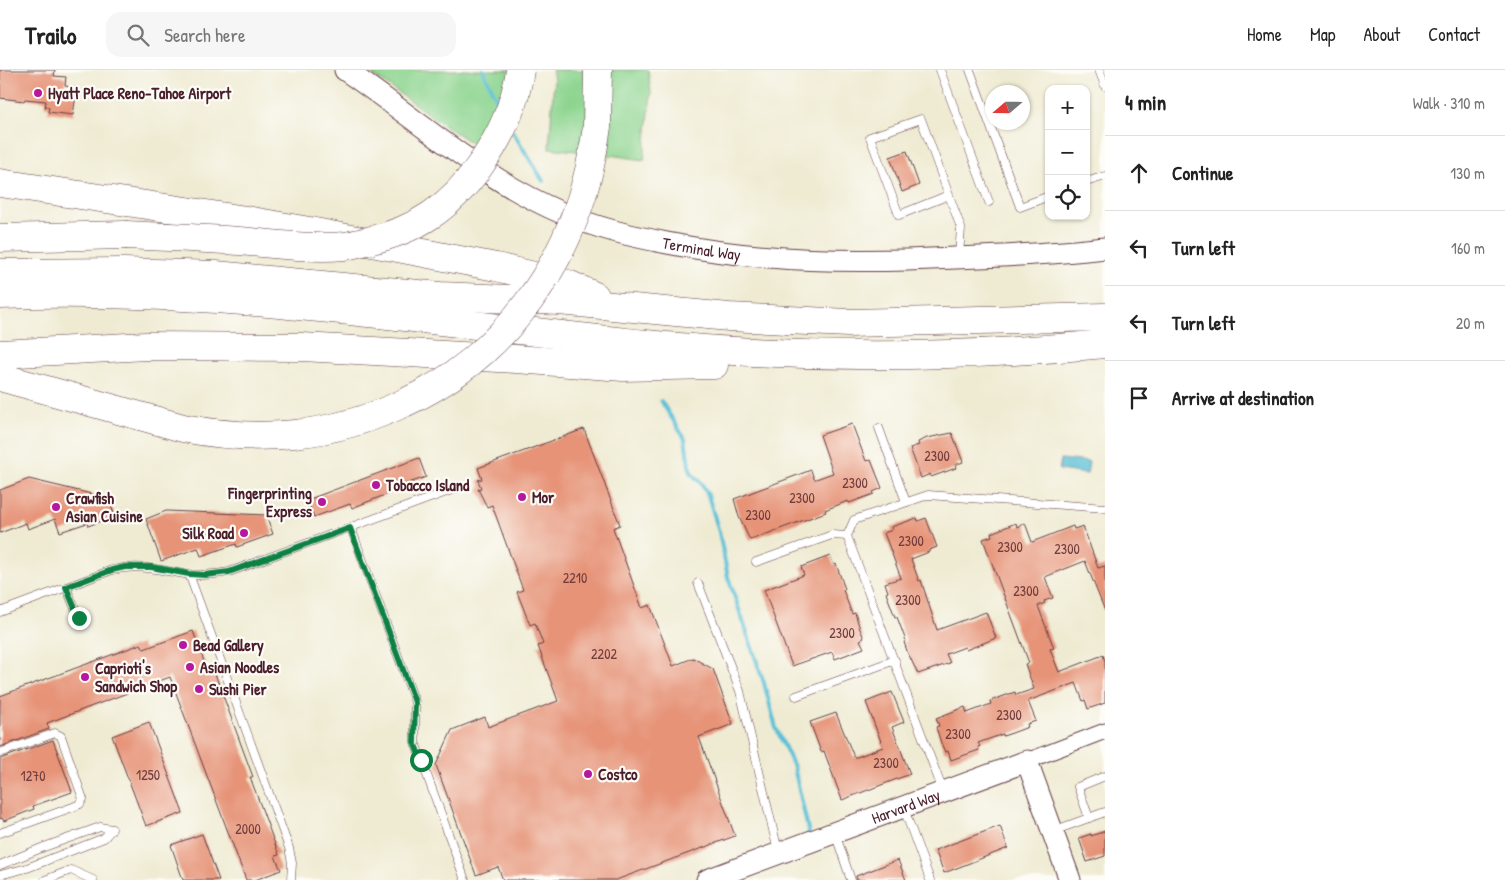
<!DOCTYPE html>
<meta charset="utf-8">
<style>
:root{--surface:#fff;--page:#f6f6f6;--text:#222;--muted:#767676;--line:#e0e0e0}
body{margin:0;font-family:"Patrick Hand",sans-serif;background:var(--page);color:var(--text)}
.controls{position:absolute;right:15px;top:15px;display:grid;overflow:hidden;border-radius:10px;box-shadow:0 1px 4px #0004}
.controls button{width:45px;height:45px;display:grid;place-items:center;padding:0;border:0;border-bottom:1px solid var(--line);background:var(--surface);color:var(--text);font:25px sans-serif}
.compass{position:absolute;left:985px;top:15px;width:45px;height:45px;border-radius:50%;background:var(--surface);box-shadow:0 1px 4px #0004;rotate:250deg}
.stop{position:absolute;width:15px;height:15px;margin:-11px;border:4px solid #0b8043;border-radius:50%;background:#fff}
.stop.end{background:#0b8043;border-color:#fff;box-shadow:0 1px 5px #0008}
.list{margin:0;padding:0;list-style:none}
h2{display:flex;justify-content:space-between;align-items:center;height:65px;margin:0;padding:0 20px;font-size:21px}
h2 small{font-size:16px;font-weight:400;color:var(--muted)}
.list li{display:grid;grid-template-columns:32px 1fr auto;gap:15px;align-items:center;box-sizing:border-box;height:75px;padding:0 20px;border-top:1px solid var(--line)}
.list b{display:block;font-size:19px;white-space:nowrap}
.list em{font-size:16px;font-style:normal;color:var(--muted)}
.icon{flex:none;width:28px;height:28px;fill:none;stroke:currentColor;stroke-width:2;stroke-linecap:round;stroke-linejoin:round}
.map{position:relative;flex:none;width:1105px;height:810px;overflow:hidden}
header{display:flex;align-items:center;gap:30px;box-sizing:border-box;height:70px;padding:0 25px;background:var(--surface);border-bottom:1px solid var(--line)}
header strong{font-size:24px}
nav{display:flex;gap:28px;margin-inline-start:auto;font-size:18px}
.search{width:350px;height:45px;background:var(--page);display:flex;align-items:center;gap:12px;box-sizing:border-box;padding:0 18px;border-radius:15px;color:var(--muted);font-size:19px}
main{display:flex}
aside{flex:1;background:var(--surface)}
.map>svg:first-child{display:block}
.green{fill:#8cd48f;stroke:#6b7a5d}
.water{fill:#59c0d7;stroke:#527081}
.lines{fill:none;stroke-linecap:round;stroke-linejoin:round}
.stream{stroke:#59c0d7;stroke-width:4}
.building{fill:#e69377}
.lane-casing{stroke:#633e44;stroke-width:9}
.street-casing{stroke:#633e44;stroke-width:17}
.secondary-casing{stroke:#633e44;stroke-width:23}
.highway-casing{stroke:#633e44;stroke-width:29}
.lane{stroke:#fff;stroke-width:8}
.street{stroke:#fff;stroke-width:15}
.secondary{stroke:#fff;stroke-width:21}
.highway{stroke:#fff;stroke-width:28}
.highway-bridge-casing{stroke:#633e44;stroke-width:29;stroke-linecap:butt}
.highway-bridge{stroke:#fff;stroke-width:28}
.route{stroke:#0b8043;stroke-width:6}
.poi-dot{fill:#b5179e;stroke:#fdfcf7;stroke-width:2}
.labels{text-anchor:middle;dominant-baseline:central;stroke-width:4.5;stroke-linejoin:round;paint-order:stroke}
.number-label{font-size:14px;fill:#713c3e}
.poi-label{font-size:16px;font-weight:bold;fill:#4a1f2b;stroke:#fdfcf7;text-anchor:start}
.street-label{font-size:16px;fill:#4a1f2b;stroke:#fdfcf7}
</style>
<header>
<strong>Trailo</strong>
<div class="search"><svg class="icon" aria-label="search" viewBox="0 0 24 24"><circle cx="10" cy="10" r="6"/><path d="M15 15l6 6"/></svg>Search here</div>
<nav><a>Home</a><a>Map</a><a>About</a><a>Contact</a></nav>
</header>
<main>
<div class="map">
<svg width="1105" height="810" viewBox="0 0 1105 810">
<rect width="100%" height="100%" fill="#fdfcf7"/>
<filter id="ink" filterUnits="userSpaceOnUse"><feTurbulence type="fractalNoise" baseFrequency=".02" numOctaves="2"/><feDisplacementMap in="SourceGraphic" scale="10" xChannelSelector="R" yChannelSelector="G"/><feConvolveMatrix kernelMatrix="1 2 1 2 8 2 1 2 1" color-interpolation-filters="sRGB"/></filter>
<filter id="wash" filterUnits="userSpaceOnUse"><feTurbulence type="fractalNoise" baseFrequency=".0096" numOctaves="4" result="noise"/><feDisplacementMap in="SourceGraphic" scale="20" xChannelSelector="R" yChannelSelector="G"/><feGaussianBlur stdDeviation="1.12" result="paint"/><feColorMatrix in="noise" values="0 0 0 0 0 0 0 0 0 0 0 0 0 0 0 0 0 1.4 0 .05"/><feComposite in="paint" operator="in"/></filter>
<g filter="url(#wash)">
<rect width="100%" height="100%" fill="#efebd3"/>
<g class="green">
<polygon points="366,0 511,0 484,81 450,59"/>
<polygon points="552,0 588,0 586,82 549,78 554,10"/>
<polygon points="610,0 648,0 651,23 644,90 603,84"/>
</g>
<polygon class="water" points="1061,389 1089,392 1087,404 1059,400"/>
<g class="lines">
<g class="stream">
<polyline points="483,0 500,36"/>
<polyline points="513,62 543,111"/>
<polyline points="661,331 685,369 689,395 692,404 701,413 708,425 719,462 728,507 764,613 776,658 794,697 809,764"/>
</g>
</g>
<g id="blocks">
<g class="building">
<polygon points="0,0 55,0 54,6 66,7 65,16 77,18 73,45 48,42 49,37 45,37 46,31 25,29 24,31 0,28"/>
<polygon points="907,81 919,115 902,122 890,87"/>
<polygon points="852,354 866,391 871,390 882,418 873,422 874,424 849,433 848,431 825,440 826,442 750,470 739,447 734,429 811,400 814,409 816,409 833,403 820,365"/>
<polygon points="584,359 620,455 613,458 642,538 650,535 673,596 693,588 713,599 733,654 699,667 735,766 616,810 503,810 498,797 476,805 436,695 452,660 485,647 488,657 558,631 538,576 543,574 535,553 530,555 517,522 523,520 492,435 487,437 478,419 481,418 478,410 482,409 478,398"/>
<polygon points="952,363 963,392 955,395 956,398 931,407 930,404 921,408 910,378 919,375 918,372 927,368"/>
<polygon points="419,388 426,407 389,420 390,423 352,438 350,434 314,447 307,430"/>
<polygon points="29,409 108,428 115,446 88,456 87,453 60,462 55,449 28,459 26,453 0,463 0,420"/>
<polygon points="166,441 266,445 273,464 237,477 236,474 201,486 198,478 161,491 146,449"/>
<polygon points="917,448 918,451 926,448 937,477 929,480 929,482 911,489 919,511 921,510 937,560 986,542 996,568 966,580 965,577 946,584 950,593 918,604 907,581 904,572 906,571 897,547 895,547 886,523 888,522 885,513 901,508 884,463 892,460 891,457"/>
<polygon points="1016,453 1017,457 1025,453 1032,472 1073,456 1074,459 1083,456 1098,498 1105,496 1105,541 1085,491 1045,507 1053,528 1044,531 1045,533 1038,536 1054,578 1050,579 1059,602 1103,585 1105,591 1105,633 1088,639 1085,630 1083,631 1076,613 1028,631 1036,651 1027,654 1028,657 1012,663 1003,666 1003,664 978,673 980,676 978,677 979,680 951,690 948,681 945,682 941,673 936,657 939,656 936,648 965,637 967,643 991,634 990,631 1015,622 1016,625 1034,619 1025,594 1029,593 983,469 992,466 991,463"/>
<polygon points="830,486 834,495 836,494 845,519 843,520 852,544 855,543 860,559 864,568 860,570 864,578 835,589 832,582 792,596 764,520 804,505 801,497"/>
<polygon points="193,561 208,602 214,601 253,707 250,707 279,785 275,786 281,800 255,810 246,810 170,607 47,653 49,659 0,677 0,626 141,574 144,579"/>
<polygon points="892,622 904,652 892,657 910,704 842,730 824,681 821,682 810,652 836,643 854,687 857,687 883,677 866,632"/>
<polygon points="149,652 183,743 146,756 112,666"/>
<polygon points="53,670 72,722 33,736 34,739 4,751 2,748 0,749 0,689"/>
<polygon points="1000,756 1008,778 944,803 935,780"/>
<polygon points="1105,761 1105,786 1087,792 1079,768 1091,764 1091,766"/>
<polygon points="202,764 219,810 183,810 171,775"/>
<polygon points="898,790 906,810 857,810 856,806"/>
</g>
</g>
</g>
<g filter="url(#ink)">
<use href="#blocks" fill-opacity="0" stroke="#633e44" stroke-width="1"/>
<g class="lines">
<defs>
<g id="lane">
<polyline points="940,0 989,132"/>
<polyline points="970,0 1020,137 1049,126"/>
<polyline points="1099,0 1105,16"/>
<polyline points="1086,112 1105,106"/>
<polyline points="949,125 899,145 870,67 921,49 961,158 959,186"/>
<polyline points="879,358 906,432"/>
<polyline points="351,458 415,632 415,672 465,810"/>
<polyline points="756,492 832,465 847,466"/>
<polyline points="189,504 289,778 292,793 291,810"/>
<polyline points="698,513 740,621 778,781"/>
<polyline points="66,517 79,548"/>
<path d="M0,542L112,500C141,493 162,501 190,505C203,506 216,504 229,502L460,417"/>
<polyline points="796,626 895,590"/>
<polyline points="0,683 55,663 61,666 83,729 80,734 73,737 0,763"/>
<polyline points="943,721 847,466 854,450 928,425 1105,438"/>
<polyline points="904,739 930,810"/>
<polyline points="1089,748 1078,717 1105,706"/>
<polyline points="1053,761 1105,742"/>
<polyline points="835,763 851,810"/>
<polyline points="0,795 44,777 100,757 112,759 104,768 27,798 0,805"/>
<polyline points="45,810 71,800 93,810"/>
</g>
<polyline id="street" points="1027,691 1105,661"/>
<g id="secondary">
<path id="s1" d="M345,0C417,49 482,109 562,143C596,158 631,166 667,173C762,192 858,193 955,188C1005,186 1055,184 1105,178"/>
<path id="s2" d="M707,810L1027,691L1070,810"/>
</g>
<g id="highway">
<polyline points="593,81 597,57 598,0"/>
<polyline points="0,113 246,150 315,162 496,197 568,214 595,226"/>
<polyline points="0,168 125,165"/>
<polyline points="0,203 124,202 216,205 440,226 559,231 729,247 848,253 1105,247"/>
<path d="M0,225C224,216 444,255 666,276C812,289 959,288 1105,274"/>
<polyline points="0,284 146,276 302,277 516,289 623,297 714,295"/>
<path d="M0,307L183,358C260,373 332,367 404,333"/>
</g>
</defs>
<use href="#lane" class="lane-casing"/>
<use href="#street" class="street-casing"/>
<use href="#secondary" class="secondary-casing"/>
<use href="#highway" class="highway-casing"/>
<use href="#lane" class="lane"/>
<use href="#street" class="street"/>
<use href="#secondary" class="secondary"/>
<use href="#highway" class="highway"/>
<defs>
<g id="highway-bridge">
<path d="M125,165C163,167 201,168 239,171C274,174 310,179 345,176C353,175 361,172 368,171C417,160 449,138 479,97C500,68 515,36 520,0"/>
<path d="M404,333C506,286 573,191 593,81"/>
</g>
</defs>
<use href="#highway-bridge" class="highway-bridge-casing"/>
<use href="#highway-bridge" class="highway-bridge"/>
</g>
</g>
<g class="lines" filter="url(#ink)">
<polyline class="route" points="79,548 66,517 112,500 125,497 151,497 189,504 205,505 229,502 350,458 415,632 414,672 421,690"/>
</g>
<g class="poi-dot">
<circle cx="38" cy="23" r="5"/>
<circle cx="376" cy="415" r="5"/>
<circle cx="522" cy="427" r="5"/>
<circle cx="322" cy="432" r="5"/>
<circle cx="56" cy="437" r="5"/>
<circle cx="244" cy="463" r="5"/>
<circle cx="183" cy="575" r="5"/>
<circle cx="190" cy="597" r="5"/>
<circle cx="85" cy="607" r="5"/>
<circle cx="199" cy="619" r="5"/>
<circle cx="588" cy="704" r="5"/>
</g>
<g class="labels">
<g class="number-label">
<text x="937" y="385">2300</text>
<text x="855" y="412">2300</text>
<text x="802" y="427">2300</text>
<text x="758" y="444">2300</text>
<text x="911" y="470">2300</text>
<text x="1010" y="476">2300</text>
<text x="1067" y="478">2300</text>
<text x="575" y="507">2210</text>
<text x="1026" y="520">2300</text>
<text x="908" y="529">2300</text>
<text x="842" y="562">2300</text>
<text x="604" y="583">2202</text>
<text x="1009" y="644">2300</text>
<text x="958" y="663">2300</text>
<text x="886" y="692">2300</text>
<text x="148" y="704">1250</text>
<text x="33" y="705">1270</text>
<text x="248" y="758">2000</text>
</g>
<g class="poi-label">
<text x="48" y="23">Hyatt Place Reno-Tahoe Airport</text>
<text x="386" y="415">Tobacco Island</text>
<text x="312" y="423" text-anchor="end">Fingerprinting<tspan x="312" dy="18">Express</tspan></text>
<text x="532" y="427">Mor</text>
<text x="66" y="428">Crawfish<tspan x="66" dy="18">Asian Cuisine</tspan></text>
<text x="234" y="463" text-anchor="end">Silk Road</text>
<text x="193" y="575">Bead Gallery</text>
<text x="200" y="597">Asian Noodles</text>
<text x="95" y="598">Caprioti's<tspan x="95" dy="18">Sandwich Shop</tspan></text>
<text x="209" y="619">Sushi Pier</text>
<text x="598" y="704">Costco</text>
</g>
<g class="street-label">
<text stroke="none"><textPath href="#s1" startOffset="405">Terminal Way</textPath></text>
<text stroke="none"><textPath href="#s2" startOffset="212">Harvard Way</textPath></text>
</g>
</g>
</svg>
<div class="controls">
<button>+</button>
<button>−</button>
<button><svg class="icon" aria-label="locate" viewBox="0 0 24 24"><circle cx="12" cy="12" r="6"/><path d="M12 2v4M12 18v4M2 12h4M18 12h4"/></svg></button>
</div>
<svg class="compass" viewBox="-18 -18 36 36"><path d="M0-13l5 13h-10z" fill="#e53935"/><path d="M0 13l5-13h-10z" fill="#767676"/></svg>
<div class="stop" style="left:421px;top:690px"></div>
<div class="stop end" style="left:79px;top:548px"></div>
</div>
<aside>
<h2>4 min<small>Walk · 310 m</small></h2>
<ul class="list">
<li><svg class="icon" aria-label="ahead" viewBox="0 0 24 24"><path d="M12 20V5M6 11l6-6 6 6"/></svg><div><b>Continue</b></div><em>130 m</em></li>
<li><svg class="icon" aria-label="left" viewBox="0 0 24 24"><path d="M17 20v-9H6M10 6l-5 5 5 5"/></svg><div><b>Turn left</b></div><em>160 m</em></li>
<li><svg class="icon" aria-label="left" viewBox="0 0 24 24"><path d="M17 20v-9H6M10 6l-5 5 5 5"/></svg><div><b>Turn left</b></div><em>20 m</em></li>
<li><svg class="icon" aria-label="arrive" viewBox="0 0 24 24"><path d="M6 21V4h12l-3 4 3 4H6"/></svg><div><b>Arrive at destination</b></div></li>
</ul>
</aside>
</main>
